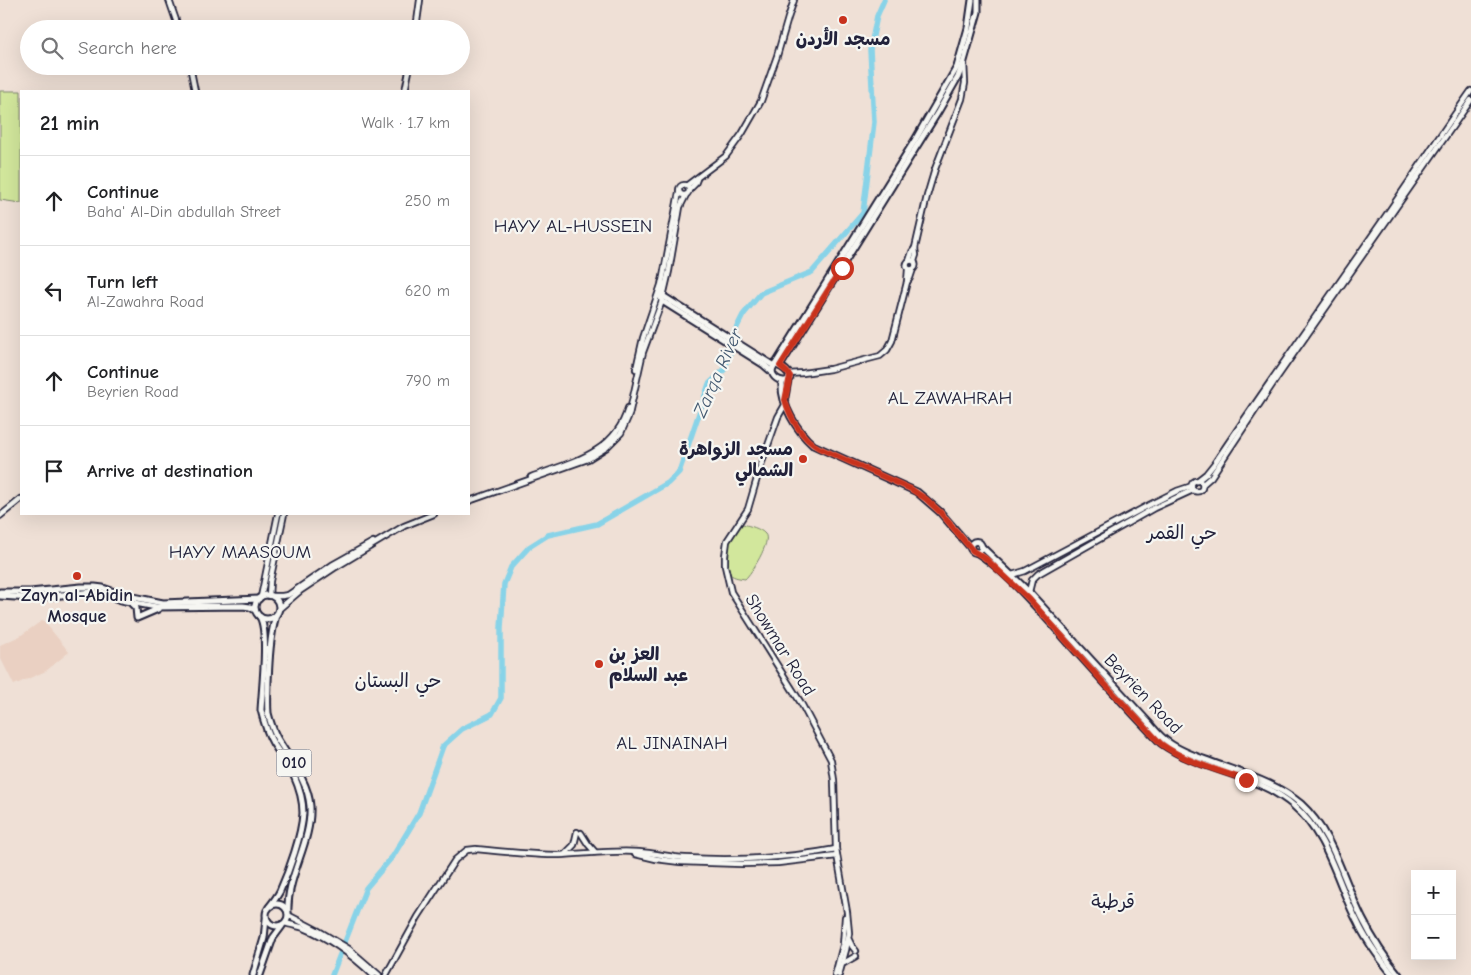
<!DOCTYPE html>
<meta charset="utf-8">
<style>
:root{--surface:#fff;--page:#f2f2f2;--text:#202124;--muted:#757577;--line:#e0e0e0}
body{margin:0;font-family:"Comic Neue","Playpen Sans Arabic",sans-serif;background:var(--page);color:var(--text)}
.controls{position:absolute;right:15px;bottom:15px;display:grid;overflow:hidden;border-radius:0px;box-shadow:0 5px 20px #0002}
.controls button{width:45px;height:45px;display:grid;place-items:center;padding:0;border:0;border-bottom:1px solid var(--line);background:var(--surface);color:var(--text);font:25px sans-serif}
.stop{position:absolute;width:15px;height:15px;margin:-11px;border:4px solid #c8321e;border-radius:50%;background:#fff}
.stop.end{background:#c8321e;border-color:#fff;box-shadow:0 1px 5px #0008}
.list{margin:0;padding:0;list-style:none}
h2{display:flex;justify-content:space-between;align-items:center;height:65px;margin:0;padding:0 20px;font-size:21px}
h2 small{font-size:16px;font-weight:400;color:var(--muted)}
.list li{display:grid;grid-template-columns:32px 1fr auto;gap:15px;align-items:center;box-sizing:border-box;height:90px;padding:0 20px;border-top:1px solid var(--line)}
.list b{display:block;font-size:19px;white-space:nowrap}
.list p{margin:0;font-size:16px;white-space:nowrap;color:var(--muted)}
.list em{font-size:16px;font-style:normal;color:var(--muted)}
.icon{flex:none;width:28px;height:28px;fill:none;stroke:currentColor;stroke-width:2;stroke-linecap:round;stroke-linejoin:round}
.map{position:relative;flex:none;width:1471px;height:975px;overflow:hidden}
.search{position:absolute;background:var(--surface);box-shadow:0 5px 20px #0002;left:20px;top:20px;width:450px;height:55px;display:flex;align-items:center;gap:12px;box-sizing:border-box;padding:0 18px;border-radius:28px;color:var(--muted);font-size:19px}
.panel{position:absolute;background:var(--surface);box-shadow:0 5px 20px #0002;left:20px;top:90px;width:450px;height:425px;border-radius:0px}
.map>svg:first-child{display:block}
.built{fill:#ead0c2}
.green{fill:#d2e79c;stroke:#7a846c}
.lines{fill:none;stroke-linecap:round;stroke-linejoin:round}
.river{stroke:#88d3e8;stroke-width:5.5}
.secondary-casing{stroke:#22223b;stroke-width:8}
.primary-casing{stroke:#22223b;stroke-width:9}
.secondary{stroke:#f6f6f2;stroke-width:4.5}
.primary{stroke:#f6f6f2;stroke-width:5}
.route{stroke:#c8321e;stroke-width:6}
.poi-dot{fill:#c8321e;stroke:#f6f6f2;stroke-width:2}
.labels{text-anchor:middle;dominant-baseline:central;stroke-width:4.5;stroke-linejoin:round;paint-order:stroke}
.shield{fill:#f6f6f2;stroke:#626272;stroke-width:1}
.shield-label{font-size:16px;font-weight:bold;fill:#22223b}
.poi-label{font-size:18px;font-weight:bold;fill:#22223b;stroke:#f6f6f2}
.street-label{font-size:18px;fill:#22223b;stroke:#f6f6f2}
.neighbourhood-label{font-size:19px;fill:#22223b;stroke:#f6f6f2}
.water-label{font-size:19px;font-style:italic;fill:#41576f;stroke:#f6f6f2}
</style>
<div class="map">
<svg width="1471" height="975" viewBox="0 0 1471 975">
<rect width="100%" height="100%" fill="#efe0d6"/>
<filter id="ink" filterUnits="userSpaceOnUse"><feTurbulence type="fractalNoise" baseFrequency=".02" numOctaves="2"/><feDisplacementMap in="SourceGraphic" scale="10" xChannelSelector="R" yChannelSelector="G"/><feConvolveMatrix kernelMatrix="1 2 1 2 8 2 1 2 1" color-interpolation-filters="sRGB"/></filter>
<g filter="url(#ink)">
<polygon class="built" points="43,620 69,652 46,671 14,685 0,657 0,645 20,636"/>
<g class="green">
<polygon points="0,91 21,91 21,203 0,200"/>
<path d="M743,524C749,526 760,528 765,534C772,541 751,574 745,579C740,578 734,578 730,574C728,571 728,566 728,562C727,545 728,535 743,524Z"/>
</g>
<g class="lines">
<polyline class="river" points="332,975 366,888 393,856 419,813 443,746 462,729 492,714 501,698 501,628 504,584 511,567 529,547 548,535 597,524 668,483 679,472 709,384 724,370 730,353 734,333 743,315 761,293 812,272 863,213 874,122 870,50 877,16 884,0"/>
<defs>
<g id="secondary">
<polyline points="169,0 179,29"/>
<polyline points="416,29 420,0"/>
<polyline points="190,66 195,91"/>
<polyline points="405,91 410,66"/>
<circle cx="684" cy="190" r="5"/>
<polyline points="686,186 726,156 742,134 761,101 777,56 788,18 794,0"/>
<polyline points="689,190 695,184 697,179"/>
<circle cx="911" cy="265" r="4.5"/>
<polyline points="909,261 912,252 915,248"/>
<polyline points="914,261 916,255 915,248 927,196 935,169 962,99 965,83 964,62"/>
<polyline points="907,282 910,278 913,269"/>
<polyline points="636,369 643,338 662,282 679,192"/>
<polyline points="789,374 803,373 830,369 880,356 887,350 892,341 907,282 908,269"/>
<polyline points="786,403 778,417 760,468 748,509 727,541 725,556 725,566 731,592 801,703 831,760 834,780 836,849 847,912 849,933 846,950 839,975"/>
<path d="M531,477C571,462 615,454 628,408"/>
<circle cx="1197" cy="486" r="5.5"/>
<path d="M1197,481L1206,474L1214,464C1270,381 1328,299 1385,217C1414,175 1442,132 1471,91"/>
<polyline points="1203,484 1211,477 1276,379 1471,100"/>
<polyline points="469,501 588,459 607,447 621,433 629,415 643,352 662,301 669,271 680,207 686,195"/>
<polyline points="0,516 21,499"/>
<polyline points="1012,575 1025,571 1151,504 1177,491 1192,486"/>
<polyline points="1029,592 1032,580 1038,574 1154,508 1193,490"/>
<polyline points="269,596 270,581 284,514"/>
<polyline points="272,596 282,596 288,595 332,565 373,542"/>
<polyline points="261,597 278,514"/>
<polyline points="279,609 300,591 336,567 404,526 434,514"/>
<polyline points="581,833 588,844 595,852"/>
<polyline points="565,854 574,845 577,832"/>
<polyline points="635,854 656,859 680,862 742,864 778,863 837,856"/>
<polyline points="288,915 317,930 349,949 379,975"/>
<path d="M285,923C291,925 298,926 304,928C329,938 353,956 373,975"/>
<polyline points="849,940 852,946 856,951"/>
<polyline points="844,963 856,956"/>
<path d="M386,975L418,917L455,860L467,850L476,849C504,852 531,855 560,855C586,854 613,850 639,852C655,853 670,857 685,858C738,861 784,859 836,849"/>
<polyline points="835,975 843,945 845,917"/>
</g>
<g id="primary">
<path d="M662,282C664,288 659,294 662,301L764,365L771,371"/>
<polyline points="663,296 774,366"/>
<polyline points="775,365 915,140 957,67 968,28 972,0"/>
<path d="M776,365C782,367 789,371 790,378L786,381H782C775,379 769,373 774,366Z"/>
<polyline points="780,366 938,112 958,77 964,61 978,12 978,0"/>
<path d="M782,381C780,404 797,431 813,445L917,492L940,512L971,548"/>
<polyline points="785,397 788,380"/>
<circle cx="976" cy="547" r="5.5"/>
<path d="M982,547L1029,592L1149,723C1155,730 1160,737 1168,742C1180,751 1195,756 1209,761C1240,773 1276,782 1301,804C1333,833 1343,880 1362,918C1372,938 1384,957 1399,975"/>
<path d="M976,552C1003,569 1027,597 1048,620C1085,661 1122,703 1161,743C1201,772 1257,773 1294,806C1328,835 1337,883 1357,921C1366,941 1379,958 1393,975"/>
<polyline points="0,592 30,592 81,587 95,587 103,588 123,595 163,603 259,599"/>
<circle cx="267" cy="607" r="12"/>
<polyline points="0,596 30,598 93,592 125,601 156,607 243,606 250,607 255,610"/>
<polyline points="132,604 136,608 137,618 158,609"/>
<path d="M276,615C270,637 269,660 268,682C268,692 267,703 268,713C270,721 273,730 277,738C289,759 308,780 310,806C312,843 286,876 288,913"/>
<path d="M260,617C269,632 262,690 261,710C264,722 267,733 273,743C280,754 288,764 294,776C299,787 303,800 303,813C302,835 289,871 280,891C277,897 273,902 269,907"/>
<circle cx="277" cy="915" r="11"/>
<polyline points="253,975 264,938 266,919"/>
<polyline points="260,975 273,938 282,926"/>
</g>
</defs>
<use href="#secondary" class="secondary-casing"/>
<use href="#primary" class="primary-casing"/>
<use href="#secondary" class="secondary"/>
<use href="#primary" class="primary"/>
</g>
</g>
<g class="lines" filter="url(#ink)">
<path class="route" d="M842,268L780,366L787,372L790,376L785,400C790,418 802,439 819,448L911,489L926,499L940,512L973,551L985,558L1029,599L1103,682L1161,744C1186,762 1217,770 1246,780"/>
</g>
<g class="poi-dot">
<circle cx="843" cy="20" r="5"/>
<circle cx="803" cy="459" r="5"/>
<circle cx="77" cy="576" r="5"/>
<circle cx="599" cy="664" r="5"/>
</g>
<g class="labels">
<rect class="shield" x="276.5" y="749.5" width="35" height="27" rx="4"/>
<g class="shield-label">
<text x="294" y="763">010</text>
</g>
<g class="poi-label">
<text x="843" y="39">مسجد الأردن</text>
<text x="793" y="449" text-anchor="end">مسجد الزواهرة<tspan x="793" dy="21">الشمالي</tspan></text>
<text x="77" y="595">Zayn al-Abidin<tspan x="77" dy="21">Mosque</tspan></text>
<text x="609" y="654" text-anchor="start">العز بن<tspan x="609" dy="21">عبد السلام</tspan></text>
</g>
<g class="street-label">
<text transform="translate(780 645) rotate(58)">Showmar Road</text>
<text transform="translate(1143 694) rotate(46)">Beyrien Road</text>
</g>
<g class="neighbourhood-label">
<text x="573" y="226">HAYY AL-HUSSEIN</text>
<text x="950" y="398">AL ZAWAHRAH</text>
<text x="1182" y="533">حي القمر</text>
<text x="240" y="552">HAYY MAASOUM</text>
<text x="398" y="681">حي البستان</text>
<text x="672" y="743">AL JINAINAH</text>
<text x="1113" y="902">قرطبة</text>
</g>
<g class="water-label">
<text transform="translate(718 373) rotate(-66)">Zarqa River</text>
</g>
</g>
</svg>
<div class="controls">
<button>+</button>
<button>−</button>
</div>
<div class="stop" style="left:842px;top:268px"></div>
<div class="stop end" style="left:1246px;top:780px"></div>
<div class="search"><svg class="icon" aria-label="search" viewBox="0 0 24 24"><circle cx="10" cy="10" r="6"/><path d="M15 15l6 6"/></svg>Search here</div>
<section class="panel">
<h2>21 min<small>Walk · 1.7 km</small></h2>
<ul class="list">
<li><svg class="icon" aria-label="ahead" viewBox="0 0 24 24"><path d="M12 20V5M6 11l6-6 6 6"/></svg><div><b>Continue</b><p>Baha' Al-Din abdullah Street</p></div><em>250 m</em></li>
<li><svg class="icon" aria-label="left" viewBox="0 0 24 24"><path d="M17 20v-9H6M10 6l-5 5 5 5"/></svg><div><b>Turn left</b><p>Al-Zawahra Road</p></div><em>620 m</em></li>
<li><svg class="icon" aria-label="ahead" viewBox="0 0 24 24"><path d="M12 20V5M6 11l6-6 6 6"/></svg><div><b>Continue</b><p>Beyrien Road</p></div><em>790 m</em></li>
<li><svg class="icon" aria-label="arrive" viewBox="0 0 24 24"><path d="M6 21V4h12l-3 4 3 4H6"/></svg><div><b>Arrive at destination</b></div></li>
</ul>
</section>
</div>
